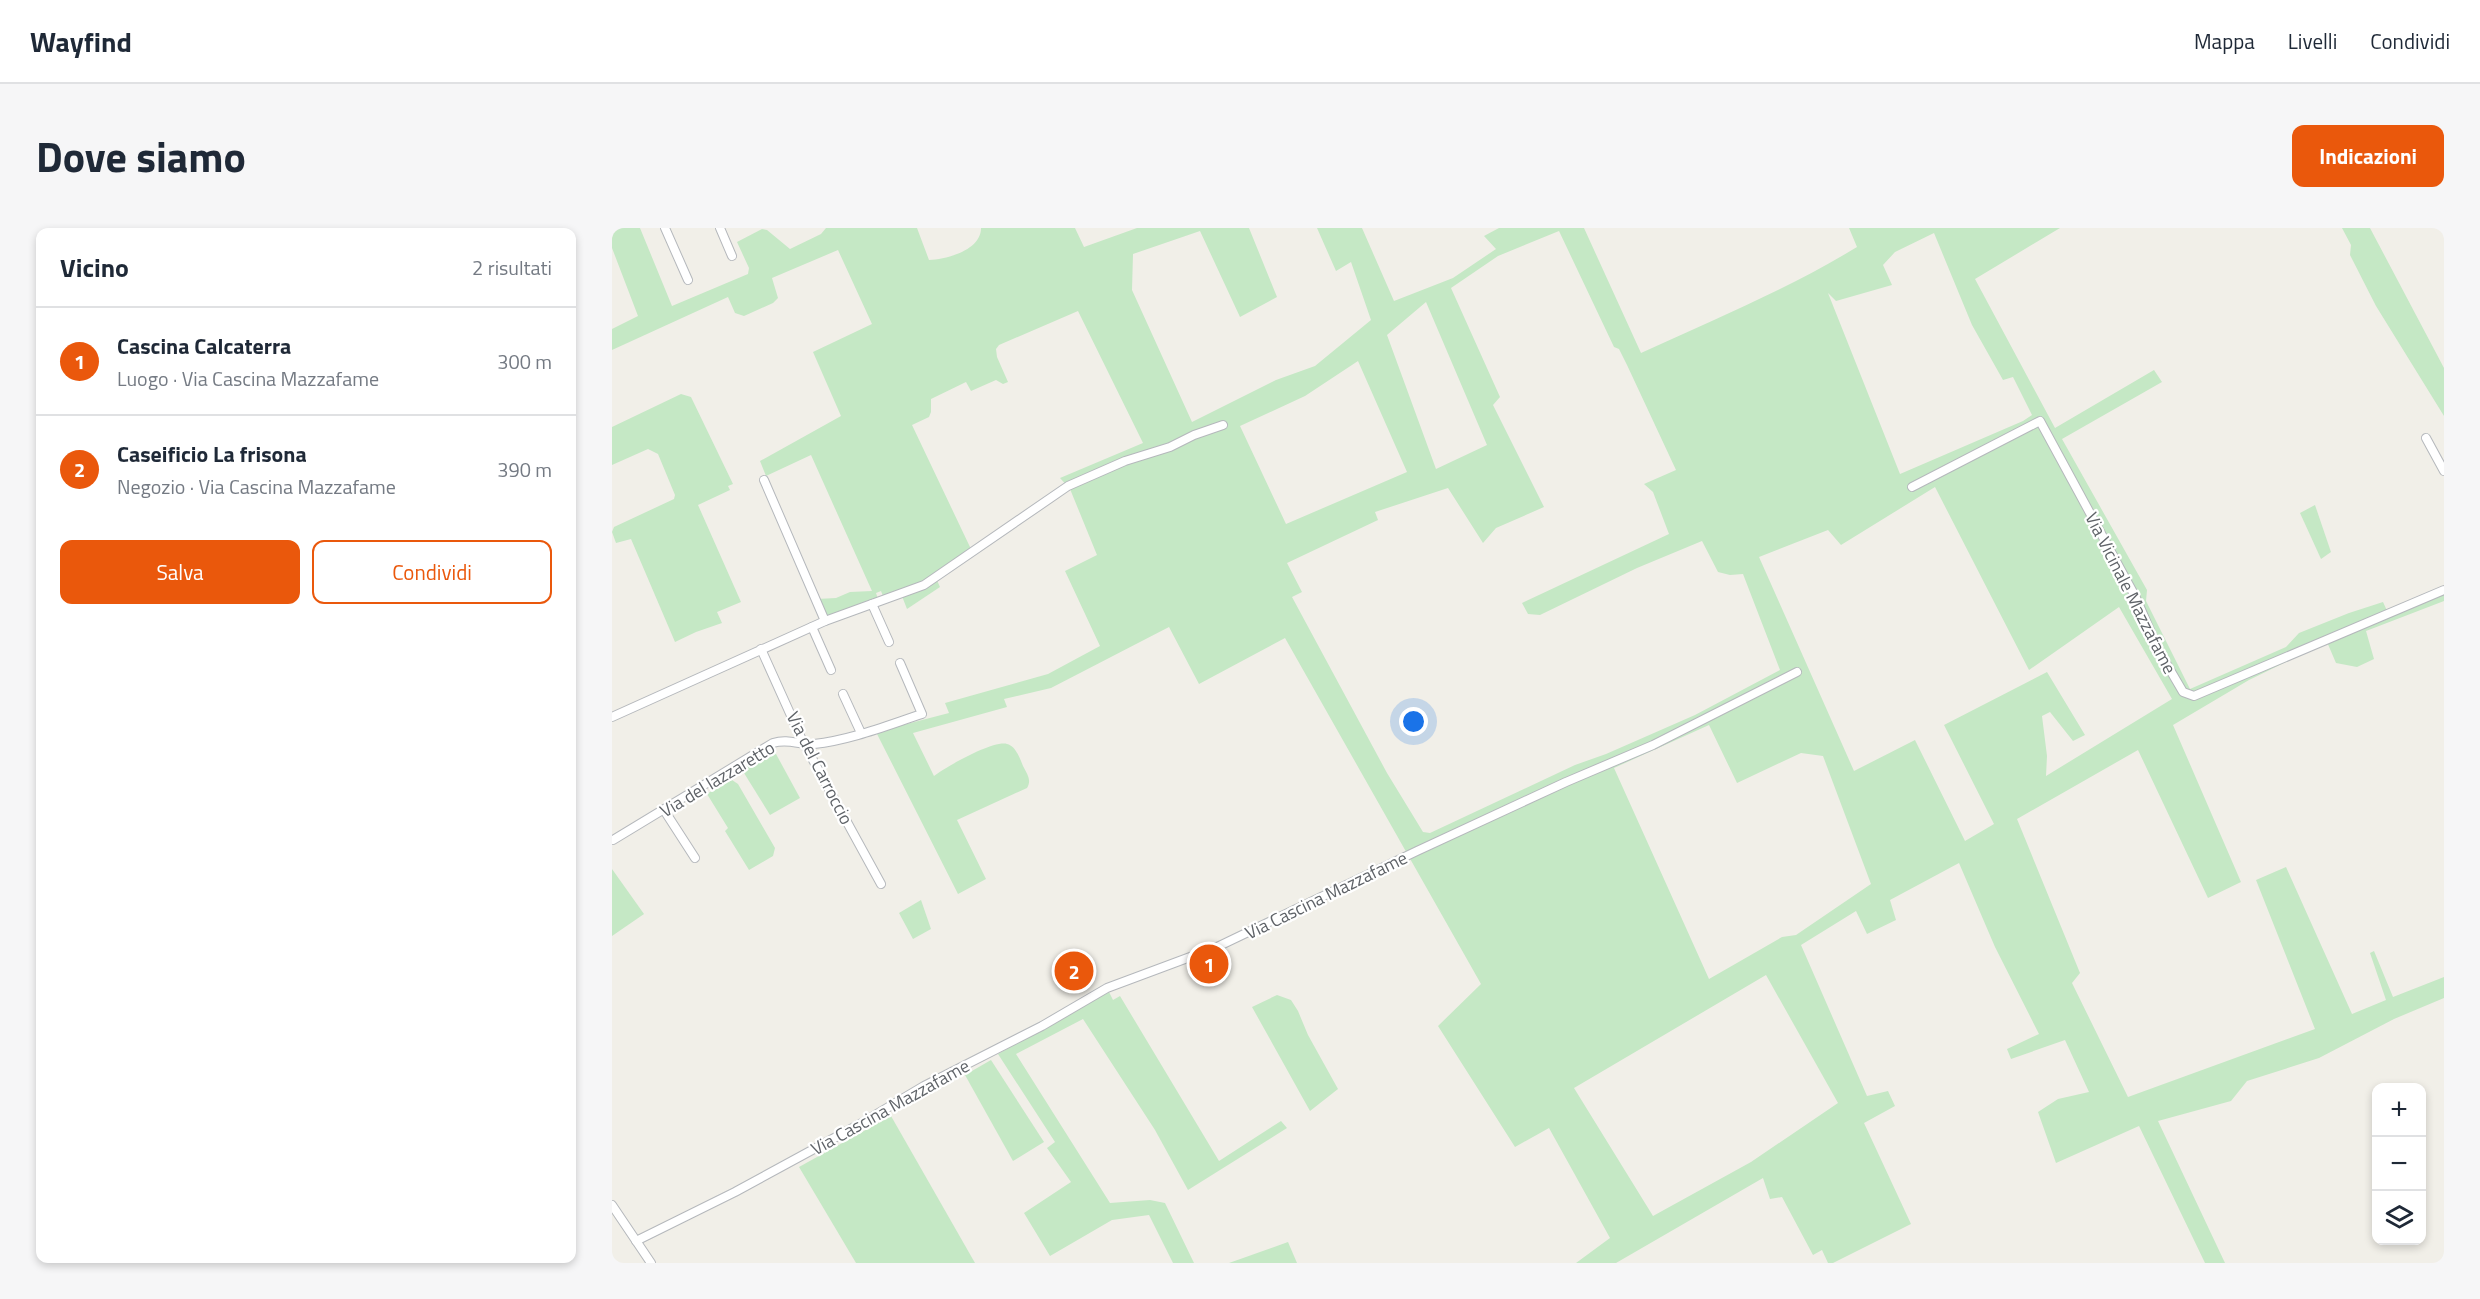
<!DOCTYPE html>
<html lang="it">
<meta charset="utf-8">
<style>
:root{--surface:#fff;--page:#f6f6f7;--text:#1f2937;--muted:#747a83;--line:#e0e1e3;--accent:#ea580c}
body{margin:0;font-family:"Titillium Web",sans-serif;background:var(--page);color:var(--text)}
.controls{position:absolute;right:18px;bottom:18px;display:grid;overflow:hidden;border-radius:12px;box-shadow:0 3px 9px #0003}
.controls button{width:54px;height:54px;display:grid;place-items:center;padding:0;border:0;border-bottom:2px solid var(--line);background:var(--surface);color:var(--text);font:30px sans-serif}
.you{position:absolute;left:802px;top:494px;width:21px;height:21px;margin:-15px;border:4px solid #fff;border-radius:50%;background:#1a73e8;box-shadow:0 0 0 9px #1a73e833}
.badge{display:grid;place-items:center;width:39px;height:39px;border-radius:50%;background:var(--accent);color:#fff;font-size:20px;font-weight:700}
.pin{position:absolute;translate:-50% -50%;border:3px solid #fff;box-shadow:0 2px 6px #0006}
.list{margin:0;padding:0;list-style:none}
h2{display:flex;justify-content:space-between;align-items:center;height:78px;margin:0;padding:0 24px;font-size:26px}
h2 small{font-size:20px;font-weight:400;color:var(--muted)}
.list li{display:grid;grid-template-columns:39px 1fr auto;gap:18px;align-items:center;box-sizing:border-box;height:108px;padding:0 24px;border-top:2px solid var(--line)}
.list b{display:block;font-size:22px;white-space:nowrap}
.list p{margin:0;font-size:20px;white-space:nowrap;color:var(--muted)}
.list em{font-size:20px;font-style:normal;color:var(--muted)}
.actions{display:flex;gap:12px;padding:18px 24px}
.actions a{flex:1;padding:14px 0;border:2px solid var(--accent);border-radius:12px;text-align:center;font-size:21px;color:var(--accent)}
.actions .main{background:var(--accent);color:#fff}
.icon{flex:none;width:33px;height:33px;fill:none;stroke:currentColor;stroke-width:2;stroke-linecap:round;stroke-linejoin:round}
.map{position:relative;flex:none;width:1832px;height:1035px;overflow:hidden;border-radius:12px}
header{display:flex;align-items:center;gap:36px;box-sizing:border-box;height:84px;padding:0 30px;background:var(--surface);border-bottom:2px solid var(--line)}
header strong{font-size:28px}
nav{display:flex;gap:33px;margin-inline-start:auto;font-size:21px}
.intro{display:flex;align-items:center;justify-content:space-between;box-sizing:border-box;height:144px;padding:0 36px}
h1{margin:0;font-size:42px}
.button{padding:15px 27px;border-radius:12px;background:var(--accent);color:#fff;font-size:21px;font-weight:700}
main{display:flex;gap:36px;padding:0 36px}
aside{flex:1;background:var(--surface);border-radius:12px;box-shadow:0 3px 9px #0003}
.map>svg:first-child{display:block}
.green{fill:#c5e8c5;fill-rule:evenodd}
.lines{fill:none;stroke-linecap:round;stroke-linejoin:round}
.street-casing{stroke:#b5b8bc;stroke-width:10}
.street{stroke:#fff;stroke-width:8}
.labels{text-anchor:middle;dominant-baseline:central;stroke-width:4.5;stroke-linejoin:round;paint-order:stroke}
.street-label{font-size:18px;fill:#5f6368;stroke:#fff}
</style>
<header>
<strong>Wayfind</strong>
<nav><a>Mappa</a><a>Livelli</a><a>Condividi</a></nav>
</header>
<div class="intro"><h1>Dove siamo</h1><a class="button">Indicazioni</a></div>
<main>
<aside>
<h2>Vicino<small>2 risultati</small></h2>
<ul class="list">
<li><span class="badge">1</span><div><b>Cascina Calcaterra</b><p>Luogo · Via Cascina Mazzafame</p></div><em>300 m</em></li>
<li><span class="badge">2</span><div><b>Caseificio La frisona</b><p>Negozio · Via Cascina Mazzafame</p></div><em>390 m</em></li>
</ul>
<div class="actions"><a class="main">Salva</a><a>Condividi</a></div>
</aside>
<div class="map">
<svg width="1832" height="1035" viewBox="0 0 1832 1035">
<rect width="100%" height="100%" fill="#f1efe8"/>
<g class="green">
<path d="M0,0H28L60,78L136,46L137,40L125,14L150,1L155,2L178,21L209,6L214,0H305L317,32C336,31 369,22 369,0H463L472,19L525,0H637L665,69L628,89L588,3L521,26L520,62L580,194L664,152L703,138L759,92L739,34L724,43L705,0H750L782,73L841,50L884,21L872,8L887,0H972L1029,125C1102,92 1176,61 1245,19L1237,0H1448L1363,51L1443,200L1542,142L1550,154L1450,211L1535,362L1534,373L1578,461L1674,419L1687,405L1737,385L1771,374L1777,387L1832,364V373L1754,403L1762,431L1745,439L1724,435L1715,414L1637,452L1561,497L1629,654L1596,670L1526,522L1405,591L1468,745L1460,755L1516,869L1703,801L1644,652L1674,639L1740,786L1774,772L1758,725L1762,723L1781,769L1832,749V770L1782,791L1707,830L1635,853L1619,873L1546,893L1613,1035H1593L1527,898L1444,935L1426,884L1446,871L1477,864L1453,812L1399,831L1395,821L1427,806L1383,719L1347,635L1278,672L1284,692L1255,706L1244,683L1189,717L1255,868L1276,863L1283,878L1252,895L1299,996L1221,1035H1216L1210,1022L1201,1027L1170,969L1158,971L1151,950L1004,1035H964L998,1010L937,900L903,919L826,798L869,756L673,410L587,456L557,399L439,460L392,471L395,479L301,505L322,548C334,539 381,512 395,516C404,518 408,531 411,538C415,546 420,552 415,560L345,592L374,651L346,666L264,504L337,485L333,475L436,446L488,418L453,343L485,327L458,261L448,250L531,215L466,83L387,117L384,121L385,129L396,154L391,156L384,152L359,163L354,154L319,171V184L317,189L300,197L358,319V322L323,348L328,359L295,381L288,363L271,368L269,363L264,365L266,371L215,388L205,371L224,370L238,364L260,363L199,227L154,248L148,233L229,188L201,124L260,96L226,22L160,50L166,70L161,75L132,88L123,85L116,69L0,122V101L26,88L0,20ZM947,3L1002,119L1007,121L1015,137L1064,242L1032,256L1041,264L1057,306L910,375L916,386L928,387L1025,340L1090,313L1106,344L1118,347L1131,346L1168,442L1083,487L994,526L963,537L818,605L811,604L775,545L680,369L690,364L675,335L766,292L763,284L836,260L871,315L884,300L932,279L881,177L888,169L839,60L886,28ZM1322,5L1360,97L1391,152L1401,149L1420,187L1411,193L1288,246L1216,65L1224,73L1280,57L1271,37L1283,24ZM814,74L875,217L824,241L775,107ZM746,133L795,244L674,296L628,198L693,168ZM1323,259L1417,442L1507,379L1560,471L1434,548L1435,528L1430,488L1438,484L1461,513L1473,507L1435,444L1332,497L1382,596L1353,613L1303,512L1242,543L1147,329L1216,302L1229,317ZM1097,497L1125,555L1189,525L1211,528L1259,656L1184,707L1170,709L1097,751L1002,540ZM1154,747L1226,875L1139,934L1041,988L962,860Z"/>
<polygon points="1730,0 1758,0 1832,140 1832,188 1764,78 1738,27 1739,17"/>
<polygon points="69,166 79,169 121,256 116,258 118,262 86,277 129,374 105,384 110,395 84,404 63,414 19,311 4,315 0,304 2,299 62,271 63,267 46,226 36,221 0,237 0,199"/>
<polygon points="1703,277 1719,324 1709,331 1688,285"/>
<polygon points="160,523 164,526 188,570 158,587 132,545 132,538"/>
<polygon points="120,552 126,556 163,620 161,628 137,642 113,603 116,600 95,566 113,554"/>
<polygon points="0,641 32,686 0,708"/>
<polygon points="309,672 319,701 301,711 287,685"/>
<polygon points="497,764 501,772 508,768 607,933 669,893 675,900 576,962 543,902 471,791 404,826 498,975 538,972 553,975 582,1035 561,1035 537,987 500,992 438,1028 412,985 459,954 435,920 443,914 386,826"/>
<polygon points="665,767 679,772 686,783 696,807 726,861 698,883 640,779"/>
<polygon points="379,832 432,914 401,933 353,847"/>
<polygon points="279,888 363,1035 244,1035 187,939"/>
<polygon points="676,1014 685,1035 617,1035"/>
</g>
<g class="lines">
<defs>
<g id="street">
<polyline points="53,0 76,52"/>
<polyline points="108,0 120,28"/>
<polyline points="1814,210 1832,243"/>
<polyline points="152,252 213,393"/>
<polyline points="1300,259 1428,193 1524,370 1547,423 1571,464 1582,468 1832,362"/>
<polyline points="260,376 277,414"/>
<polyline points="200,399 219,442"/>
<polyline points="149,421 190,512 269,656"/>
<polyline points="231,466 249,505"/>
<polyline points="0,489 213,393 312,357 456,258 513,233 558,219 582,207 611,197"/>
<polyline points="52,582 83,630"/>
<path d="M1,612L161,515C178,510 188,518 202,516C239,512 276,497 310,486L288,435"/>
<polyline points="0,977 39,1035"/>
<polyline points="24,1013 123,964 248,896 312,858 430,798 495,760 605,719 805,623 954,554 1041,517 1185,444"/>
</g>
</defs>
<use href="#street" class="street-casing"/>
<use href="#street" class="street"/>
</g>
<g class="labels">
<g class="street-label">
<text transform="translate(1519 365) rotate(63)">Via Vicinale Mazzafame</text>
<text transform="translate(208 540) rotate(63)">Via del Carroccio</text>
<text transform="translate(105 551) rotate(-31)">Via del lazzaretto</text>
<text transform="translate(714 667) rotate(-26)">Via Cascina Mazzafame</text>
<text transform="translate(278 879) rotate(-29)">Via Cascina Mazzafame</text>
</g>
</g>
</svg>
<div class="controls">
<button>+</button>
<button>−</button>
<button><svg class="icon" aria-label="layers" viewBox="0 0 24 24"><path d="M12 4l9 5-9 5-9-5zM3 14l9 5 9-5"/></svg></button>
</div>
<div class="you"></div>
<div class="pin badge" style="left:597px;top:736px">1</div>
<div class="pin badge" style="left:462px;top:743px">2</div>
</div>
</main>
